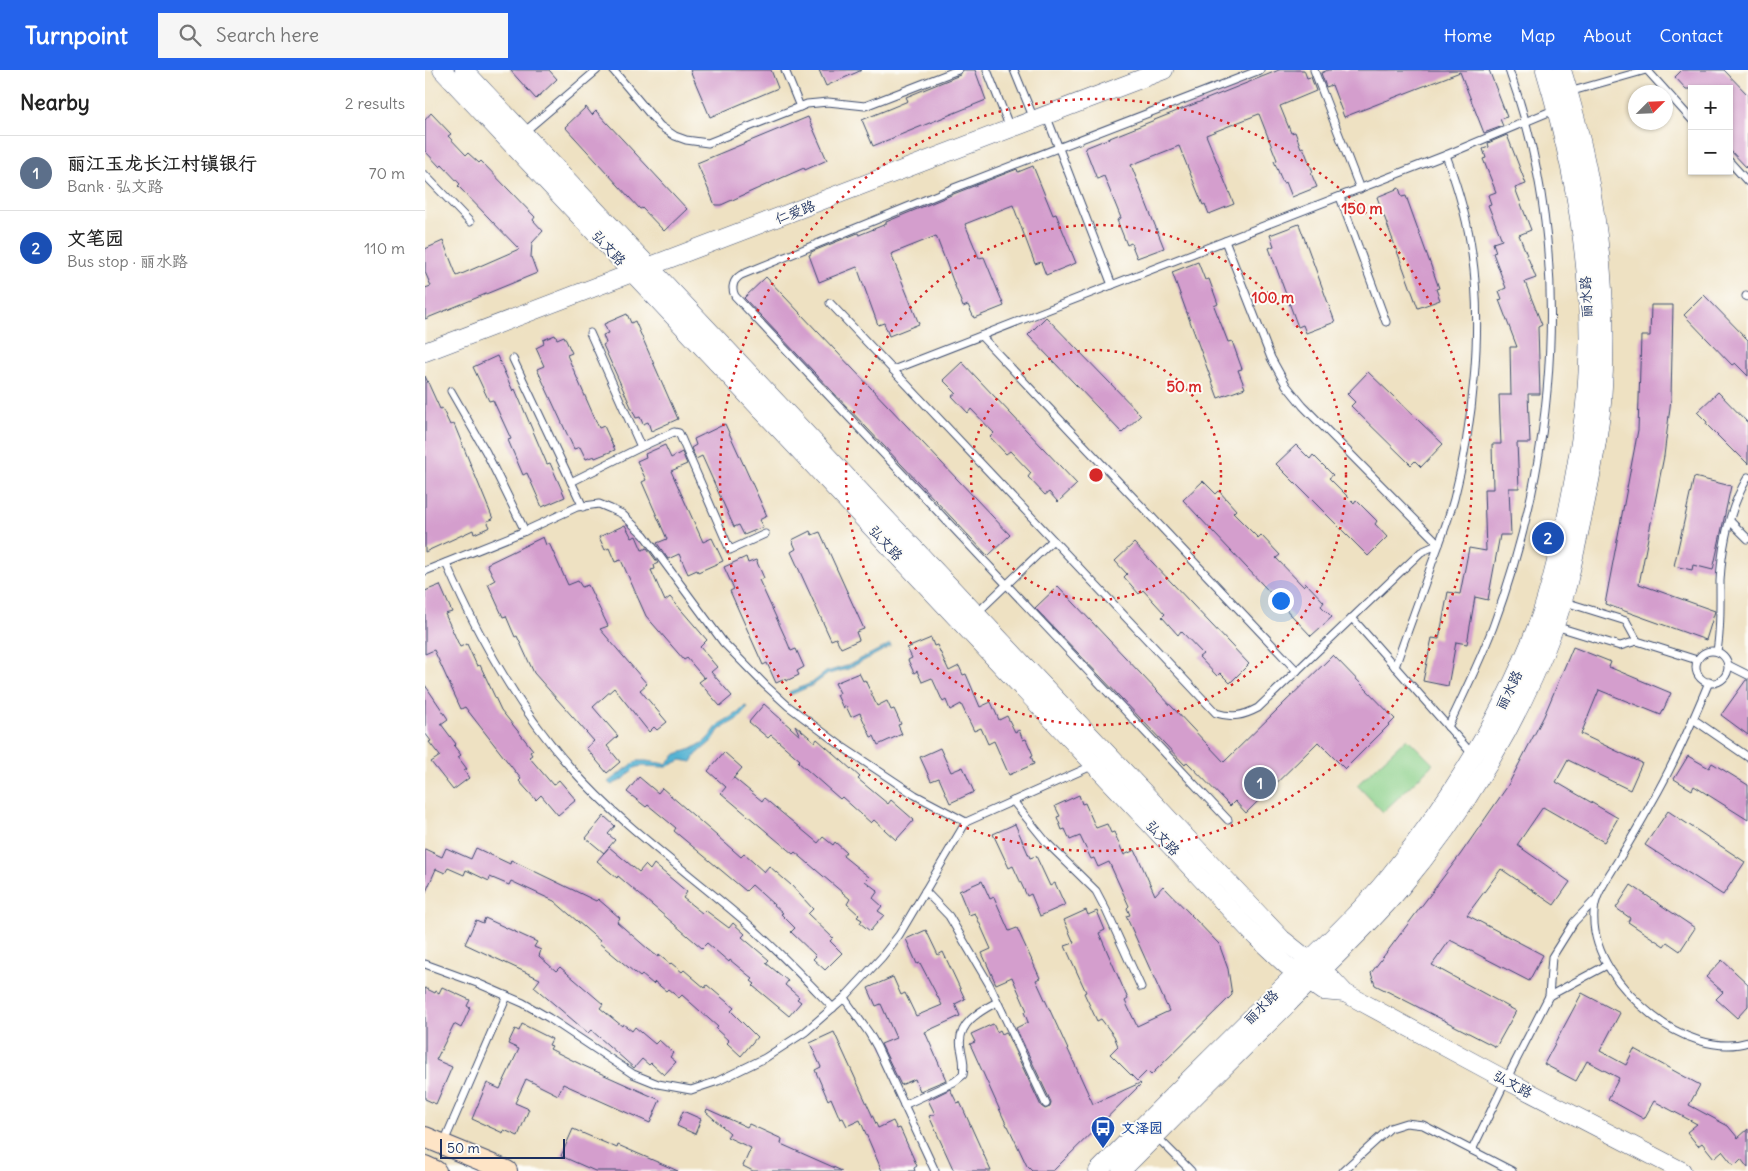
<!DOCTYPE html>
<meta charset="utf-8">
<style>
:root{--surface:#fff;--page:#f6f6f6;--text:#222;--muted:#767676;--line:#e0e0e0;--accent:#2563eb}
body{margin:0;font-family:Delius,"LXGW WenKai TC",sans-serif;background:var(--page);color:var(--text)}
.controls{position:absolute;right:15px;top:15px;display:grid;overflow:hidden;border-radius:0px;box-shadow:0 1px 4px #0004}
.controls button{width:45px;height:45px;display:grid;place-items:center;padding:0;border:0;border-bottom:1px solid var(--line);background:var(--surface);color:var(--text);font:25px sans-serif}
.compass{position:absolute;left:1203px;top:15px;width:45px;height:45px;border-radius:50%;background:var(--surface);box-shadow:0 1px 4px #0004;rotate:66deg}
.scale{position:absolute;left:15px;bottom:12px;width:125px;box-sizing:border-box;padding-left:5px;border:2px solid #1b2f5e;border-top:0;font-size:14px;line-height:18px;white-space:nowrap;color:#1b2f5e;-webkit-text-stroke:4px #fdfcf7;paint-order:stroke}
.you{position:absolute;left:855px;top:530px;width:18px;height:18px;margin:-12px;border:4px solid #fff;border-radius:50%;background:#1a73e8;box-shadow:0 0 0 8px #1a73e833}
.badge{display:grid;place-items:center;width:32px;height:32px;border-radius:50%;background:var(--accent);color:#fff;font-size:16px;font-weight:700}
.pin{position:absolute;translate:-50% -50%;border:2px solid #fff;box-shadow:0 1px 5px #0006}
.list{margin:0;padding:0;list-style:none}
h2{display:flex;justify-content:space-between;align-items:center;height:65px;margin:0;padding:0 20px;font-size:21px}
h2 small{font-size:16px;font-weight:400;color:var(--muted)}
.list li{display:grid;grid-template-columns:32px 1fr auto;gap:15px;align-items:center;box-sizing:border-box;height:75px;padding:0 20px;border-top:1px solid var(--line)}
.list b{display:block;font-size:19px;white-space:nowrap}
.list p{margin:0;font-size:16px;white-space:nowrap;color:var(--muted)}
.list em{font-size:16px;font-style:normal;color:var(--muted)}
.icon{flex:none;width:28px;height:28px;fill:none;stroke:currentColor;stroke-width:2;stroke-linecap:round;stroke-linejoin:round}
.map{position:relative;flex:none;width:1323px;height:1101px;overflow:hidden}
header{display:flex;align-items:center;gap:30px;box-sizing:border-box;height:70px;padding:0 25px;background:var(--accent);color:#fff}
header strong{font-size:24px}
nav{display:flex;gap:28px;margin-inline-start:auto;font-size:18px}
.search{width:350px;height:45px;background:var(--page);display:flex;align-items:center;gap:12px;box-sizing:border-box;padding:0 18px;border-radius:0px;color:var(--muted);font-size:19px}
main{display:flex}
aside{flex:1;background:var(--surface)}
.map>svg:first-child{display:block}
.green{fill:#8bd08a;stroke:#538074}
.water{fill:#55b3d3;stroke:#387198}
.building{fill:#d49ecd}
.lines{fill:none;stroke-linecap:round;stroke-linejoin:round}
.service-casing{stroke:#3b4a6d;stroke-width:9}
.tertiary-casing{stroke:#3b4a6d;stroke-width:19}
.secondary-casing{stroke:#3b4a6d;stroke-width:22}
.service{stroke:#fff;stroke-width:7}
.tertiary{stroke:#fff;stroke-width:18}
.secondary{stroke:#fee4c6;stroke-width:20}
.ring{fill:none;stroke:#d62828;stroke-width:2.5;stroke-dasharray:2.5 5}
.labels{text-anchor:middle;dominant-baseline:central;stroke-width:4;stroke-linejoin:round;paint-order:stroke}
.street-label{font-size:14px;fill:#1b2f5e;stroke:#fdfcf7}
.transit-label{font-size:14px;font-weight:bold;fill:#164399;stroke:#fdfcf7;text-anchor:start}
.centre{fill:#d62828;stroke:#fdfcf7;stroke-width:2.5}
.ring-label{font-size:15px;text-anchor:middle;font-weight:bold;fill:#d62828;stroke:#fdfcf7;stroke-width:4;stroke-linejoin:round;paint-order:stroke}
</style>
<header>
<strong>Turnpoint</strong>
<div class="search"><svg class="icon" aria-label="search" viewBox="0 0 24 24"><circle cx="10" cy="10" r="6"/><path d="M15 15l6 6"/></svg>Search here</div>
<nav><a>Home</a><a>Map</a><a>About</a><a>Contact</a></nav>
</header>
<main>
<aside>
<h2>Nearby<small>2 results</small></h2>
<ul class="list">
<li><span class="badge" style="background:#5c6f8a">1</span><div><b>丽江玉龙长江村镇银行</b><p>Bank · 弘文路</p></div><em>70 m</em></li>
<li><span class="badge" style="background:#1a4fb4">2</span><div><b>文笔园</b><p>Bus stop · 丽水路</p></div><em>110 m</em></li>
</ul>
</aside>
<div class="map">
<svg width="1323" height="1101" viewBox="0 0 1323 1101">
<rect width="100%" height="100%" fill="#fdfcf7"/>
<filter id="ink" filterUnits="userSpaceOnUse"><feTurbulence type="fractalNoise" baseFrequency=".02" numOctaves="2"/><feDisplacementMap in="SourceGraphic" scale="10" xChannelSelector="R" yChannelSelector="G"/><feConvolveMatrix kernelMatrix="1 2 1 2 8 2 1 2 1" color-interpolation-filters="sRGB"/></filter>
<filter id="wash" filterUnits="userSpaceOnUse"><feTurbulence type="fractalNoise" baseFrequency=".0096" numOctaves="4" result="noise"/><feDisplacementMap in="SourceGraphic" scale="20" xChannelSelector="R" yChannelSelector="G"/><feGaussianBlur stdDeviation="1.12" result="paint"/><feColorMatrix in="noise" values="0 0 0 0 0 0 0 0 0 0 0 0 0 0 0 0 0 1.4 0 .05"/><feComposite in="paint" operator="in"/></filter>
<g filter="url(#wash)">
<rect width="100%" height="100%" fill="#eee1c2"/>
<polygon class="green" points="982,668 1008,694 958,742 932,715"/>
<g class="water">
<polygon points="465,574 466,576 423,599 403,604 388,615 365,625 364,622 387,613 401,602 422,596"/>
<polygon points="320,636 323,637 314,648 294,660 288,670 271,685 267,692 256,690 241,697 216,696 210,698 199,709 186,715 183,712 212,691 221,691 241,694 251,684 267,679 279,672 285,666 294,654 313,643"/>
</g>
<g id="blocks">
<g class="building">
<polygon points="85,0 124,0 132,9 111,29"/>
<polygon points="265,0 346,0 353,18 285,47"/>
<polygon points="394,0 437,0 401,16"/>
<polygon points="538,0 550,0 561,30 448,76 437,50 483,31 481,27 535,5"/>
<polygon points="854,0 879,0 882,8 886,7 891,21 855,36 866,63 870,62 876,78 878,77 888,102 886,103 892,117 867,127 861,112 858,113 849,91 852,90 834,44 781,65 809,134 784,144 780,134 778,135 754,76 706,95 739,178 712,188 706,173 702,175 692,150 696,148 679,106 672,109 660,78"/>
<polygon points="903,0 1064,0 1082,47 1075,49 1078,56 1059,63 1035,2 919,47 907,15 901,17 896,3"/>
<polygon points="1257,0 1299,0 1323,25 1323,99 1304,79 1304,19 1261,19 1250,7"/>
<polygon points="161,37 167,45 171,41 262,139 239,161 217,138 215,139 140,57"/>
<polygon points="6,43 26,64 23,66 41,85 43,83 54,93 56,91 110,147 108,150 118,161 107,173 106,187 112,203 0,249 0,218 6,216 0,202 0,179 18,171 32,206 94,179 33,116 35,114 17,95 15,97 0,81 0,50"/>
<polygon points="383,47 402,90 380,100 379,98 296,135 290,135 272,93"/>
<polygon points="1082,65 1101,114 1090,118 1106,160 1094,165 1111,208 1100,212 1117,255 1113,257 1115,324 1103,324 1105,373 1092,373 1094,418 1084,418 1086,465 1075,465 1063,530 1050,527 1042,574 1031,572 1023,616 998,611 1007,568 1014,569 1023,522 1035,524 1044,478 1061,481 1059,419 1068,419 1067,374 1076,374 1074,325 1086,325 1085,277 1092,277 1074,230 1077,229 1074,221 1081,218 1068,183 1071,182 1068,173 1077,170 1063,135 1066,134 1063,125 1071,122 1058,89 1061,88 1058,79 1064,77 1063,73"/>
<polygon points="608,96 628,145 631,144 651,193 621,205 616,192 610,194 588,135 540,154 554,188 559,187 579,236 549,248 543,235 538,237 511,166 466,184 494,254 464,266 459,253 453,255 432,197 394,212 384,185 386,184 386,182 433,163 434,165 461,154 461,152 531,123 592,99 593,102"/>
<polygon points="974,118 977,127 981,126 1014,218 1011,219 1015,230 993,238 952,127"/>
<polygon points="874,154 910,252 881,263 878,255 873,257 844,178 849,176 845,165"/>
<polygon points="773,192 780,210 784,209 793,234 789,236 803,272 807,271 817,299 813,300 820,318 793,328 747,202"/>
<polygon points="341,207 585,465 563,486 319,228"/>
<polygon points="1279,225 1323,270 1323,306 1310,293 1307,295 1259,245"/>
<polygon points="1226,235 1248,235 1246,329 1239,386 1214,514 1290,541 1281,570 1180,534 1213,360 1216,266 1225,266"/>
<polygon points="202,244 206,253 210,251 253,349 226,361 223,352 218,354 215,347 211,348 178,275 181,273 178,265 183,263 179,254"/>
<polygon points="621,247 716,345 697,363 603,265"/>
<polygon points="130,265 132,269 139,266 147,283 142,285 174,358 179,356 190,380 170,388 169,386 161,389 155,377 149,379 112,299 119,296 111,278 119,274 118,270"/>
<polygon points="72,286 88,321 90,319 122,394 125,393 140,427 117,437 102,403 98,405 83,370 86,369 68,330 64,331 48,297"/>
<polygon points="537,292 652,414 633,432 624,422 620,425 603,407 606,403 585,381 581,384 565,367 569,363 546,339 543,343 527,326 531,323 518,310"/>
<polygon points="943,302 1018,374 996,397 990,391 986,395 926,336 930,332 922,324"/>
<polygon points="0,306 15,339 17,338 25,355 29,354 68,449 62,451 65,457 49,464 48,460 0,482"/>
<polygon points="1293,322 1323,353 1323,394 1311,382 1310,383 1281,354 1282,352 1272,342"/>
<polygon points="300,354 342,446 334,450 338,457 319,465 314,455 309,457 277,386 271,389 266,378 271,375 269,369"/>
<polygon points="240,375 246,388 257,382 262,394 246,401 278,472 287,468 298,491 273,502 272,500 263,504 254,484 243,489 232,473 242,469 217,412 221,410 212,391 221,387 220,384"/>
<polygon points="871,375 885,389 888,385 908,405 904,408 929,433 931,430 952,451 950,454 962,467 943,486 851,394"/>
<polygon points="1269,407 1306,416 1288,500 1268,495 1267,500 1249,496"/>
<polygon points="778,411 791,424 794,421 811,440 808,443 833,468 836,465 855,485 851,488 878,516 881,513 899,532 896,536 907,547 886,566 758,430"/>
<polygon points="200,455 207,468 211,466 217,480 222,478 233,493 229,495 230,499 226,500 240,531 245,527 282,570 275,577 292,597 286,602 307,626 295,636 274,612 281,607 279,608 262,588 259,590 221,546 196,490 190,492 184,478 180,480 174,467"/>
<polygon points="385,461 387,465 395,462 439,559 431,562 434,570 416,578 411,568 406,570 366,482 371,479 367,470"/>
<polygon points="118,467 121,475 124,473 143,515 153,511 157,517 163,515 183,556 175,559 222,614 215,620 242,652 232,660 229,657 224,662 189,618 168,637 193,666 182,676 195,692 182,703 161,678 169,671 109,603 92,566 90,567 81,546 78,547 63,514 70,510 62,494"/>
<polygon points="709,473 824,594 805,613 795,603 792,606 774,587 778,584 756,561 753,565 737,547 740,544 718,520 714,524 699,507 702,504 690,491"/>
<polygon points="321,487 323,493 331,490 339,508 334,510 361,569 366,581 371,579 379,597 372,601 374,605 361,611 360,609 351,613 342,593 338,595 305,521 309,519 299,497"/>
<polygon points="15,515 27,542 20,544 35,577 42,574 52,596 55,595 76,640 108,680 105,682 107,685 104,687 128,715 134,710 151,730 133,745 116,725 111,730 94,711 96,709 40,637 36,639 9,580 0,584 0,521"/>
<polygon points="633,516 799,692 908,585 970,649 920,699 893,672 821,743 810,731 805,736 762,692 760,695 610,538"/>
<polygon points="506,568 509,576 512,575 524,601 534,596 538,605 541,604 555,637 566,632 574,650 582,646 590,662 594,660 598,670 601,669 608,685 606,686 609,694 584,705 569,671 563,674 556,658 549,661 536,634 525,640 521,630 518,632 507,608 497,612 492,601 489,603 483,590 487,588 482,578"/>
<polygon points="1148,577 1186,592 1184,597 1246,623 1236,645 1174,620 1156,664 1217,693 1205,720 1143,690 1131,712 1193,748 1179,772 1118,737 1092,775 1145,812 1129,835 1076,799 1042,845 1118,885 1104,911 1025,870 1007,895 1091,941 1071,977 950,915 946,903 1035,785 1082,717 1119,646"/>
<polygon points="434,603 438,611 440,610 452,636 462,631 466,640 469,639 476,654 473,655 477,664 453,675 449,666 446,667 435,643 426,647 421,636 418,638 412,625 415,623 410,613"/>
<polygon points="1321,610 1323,610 1323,665 1296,645"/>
<polygon points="0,615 23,649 16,654 31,674 29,676 36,685 33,687 42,699 39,701 44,708 28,720 6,692 15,686 4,672 6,671 0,663"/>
<polygon points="339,634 375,666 370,655 390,672 392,669 435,707 433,709 463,734 466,730 489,750 471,770 449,750 446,753 417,727 415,729 373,692 375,690 346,665 343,668 324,652"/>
<polygon points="515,678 526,702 538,697 549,722 525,733 514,708 506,711 495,687"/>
<polygon points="299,682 317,698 306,711 309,708 337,731 339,728 393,773 398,767 408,775 410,772 421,782 418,786 444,807 440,811 453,821 448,828 457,836 453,841 459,845 445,861 435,853 437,850 432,847 434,845 422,834 425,829 370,782 368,784 296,723 301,717 283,701"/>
<polygon points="1263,686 1284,698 1287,693 1323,715 1323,750 1269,716 1267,720 1249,709"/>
<polygon points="214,707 233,723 237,718 316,787 319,784 339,802 344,796 366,815 388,839 383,844 408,868 405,871 417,883 400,900 388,889 391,886 366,862 370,858 356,844 358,843 327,815 321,821 249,761 251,758 223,735 221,737 202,722"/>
<polygon points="654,725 657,734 660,733 671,758 682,754 686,763 689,762 699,785 710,780 730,825 738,816 794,874 803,899 807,925 726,1005 722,1001 712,1011 685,984 693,976 689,966 676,949 672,951 659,923 661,922 640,876 649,873 639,850 661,840 663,845 672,841 680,860 674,863 703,929 700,931 712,956 744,941 701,846 705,845 702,838 704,836 684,792 673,797 669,788 666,789 655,766 645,770 640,759 637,760 632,747 635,746 630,736"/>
<polygon points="1243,741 1320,792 1298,825 1220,775"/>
<polygon points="179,746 190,756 183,764 190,770 179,783 161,768"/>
<polygon points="590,754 605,788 611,786 625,816 630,813 640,835 615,846 606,824 602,826 588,796 584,798 568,764"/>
<polygon points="184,777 214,802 220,795 225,800 229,794 262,822 258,828 277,843 280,840 304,858 308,853 320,864 317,867 344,890 341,893 363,911 360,915 374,927 372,929 376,932 364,946 328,916 330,914 326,911 328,909 305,890 304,892 282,873 277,878 193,806 192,808 172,791"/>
<polygon points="21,778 46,789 51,778 85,794 86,790 171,831 173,829 195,848 192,852 223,879 233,887 234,885 245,894 246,893 257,902 259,900 280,918 282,915 309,938 306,941 332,967 316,986 302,973 304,971 291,959 293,957 257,925 254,928 243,919 241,921 230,912 228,914 217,905 215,907 174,873 175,871 129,831 86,811 84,815 65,807 64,811 41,800 39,805 23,798 20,803 11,799 0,824 0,779 17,787"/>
<polygon points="557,811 565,829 569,827 584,861 592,858 615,908 611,910 668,1034 715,1013 716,1014 628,1101 607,1101 602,1096 583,1056 582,1056 545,974 550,972 546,964 568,954 572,962 575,960 577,964 581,962 616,1036 620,1039 625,1037 626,1032 591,958 603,952 599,942 602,941 587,907 571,914 557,883 566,879 550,843 544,845 534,821"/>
<polygon points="1206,815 1270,858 1255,881 1242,872 1239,876 1203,852 1205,848 1191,838"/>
<polygon points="60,848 112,872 109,877 116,880 114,886 131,901 135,897 178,934 175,938 197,956 198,954 207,961 210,957 230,974 234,970 248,983 245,987 251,992 239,1005 226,993 224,995 217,989 209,998 166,960 163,963 109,917 115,909 40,874 51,850 58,853"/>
<polygon points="501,860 513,885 518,882 540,929 530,934 535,946 500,962 521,1010 495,1021 490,1009 476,1015 456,974 471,968 456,934 451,936 443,918 468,907 476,925 480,923 491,946 517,935 495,893 492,894 481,869"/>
<polygon points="1297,890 1323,914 1323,936 1312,948 1291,929 1298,922 1281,907"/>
<polygon points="17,917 45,930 42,936 45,938 36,958 29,954 11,990 27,997 11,1034 0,1029 0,918 10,923 11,921 14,923"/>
<polygon points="1157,923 1195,943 1175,981 1201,995 1209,979 1275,1015 1264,1035 1303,1056 1313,1068 1323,1059 1323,1098 1316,1089 1309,1096 1297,1081 1289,1088 1277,1073 1273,1076 1262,1062 1272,1054 1229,1031 1219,1049 1183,1029 1194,1008 1162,991 1151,1011 1119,994"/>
<polygon points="97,954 127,969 124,975 127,976 125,979 157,995 235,1030 225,1053 138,1014 133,1025 101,1009 90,1033 104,1039 93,1066 79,1060 78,1063 47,1049 62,1013 75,1019 94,979 83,974 90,959 94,961"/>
<polygon points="409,962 453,1058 468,1051 472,1059 475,1058 492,1096 489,1098 490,1101 457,1101 435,1050 422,1056 418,1048 415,1049 406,1028 403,1030 390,1000 396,997 385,973"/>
<polygon points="525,1019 532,1033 535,1032 566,1101 529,1101 504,1046 510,1044 503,1030"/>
<polygon points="282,1039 322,1057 324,1054 357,1069 356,1074 417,1101 328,1101 318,1096 326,1078 302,1067 305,1063 281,1042"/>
<polygon points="258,1041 276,1049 270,1064 252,1056"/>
<polygon points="148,1059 192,1078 193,1075 253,1101 170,1101 136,1086"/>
</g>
</g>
</g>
<g filter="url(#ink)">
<use href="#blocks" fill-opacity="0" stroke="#3b4a6d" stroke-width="1"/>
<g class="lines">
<defs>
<g id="service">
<polyline points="188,0 235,56 250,66 261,70 283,73 382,34 403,32 440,36 533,0"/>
<polyline points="360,0 375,37"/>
<polyline points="562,0 585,58"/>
<polyline points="589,0 609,49"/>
<polyline points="889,0 935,119"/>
<polyline points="1222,0 1267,50"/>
<polyline points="1144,22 1221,0"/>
<polyline points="621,45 687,215"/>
<polyline points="98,63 172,0"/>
<polyline points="1304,91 1323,112"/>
<polyline points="0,105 45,152"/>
<polyline points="915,127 961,252"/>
<polyline points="1321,226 1323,227"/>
<path d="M405,233L791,643C807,648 818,646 833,638L996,482L1014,474L878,336L861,315L846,288L800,171"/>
<polyline points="556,266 872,601"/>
<polyline points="88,289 158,437"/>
<polyline points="468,300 1021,85 1131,39"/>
<polyline points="26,321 61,382 100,461"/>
<polyline points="216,377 249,362 254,363 305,480 340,464"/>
<polyline points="146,412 216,377 165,263"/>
<polyline points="1305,451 1323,469"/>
<path d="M21,493C53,567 92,637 146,698C196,755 259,799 316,848C349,876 378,907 408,938"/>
<polyline points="0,501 100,461 152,437 174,434 186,439 197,444 219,465 298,572 340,615 363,636 419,678 490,725 541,752"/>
<polyline points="1137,531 1201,551 1212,571"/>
<polyline points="551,544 628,470"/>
<polyline points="927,548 1048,685"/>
<polyline points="1130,556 1195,576 1212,571 1272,590"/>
<circle cx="1287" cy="597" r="16"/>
<path d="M1292,581C1296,558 1295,535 1295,511C1297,476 1304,438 1323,407"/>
<polyline points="1303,595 1323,605"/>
<path d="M970,597C982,562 995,528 1007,493C1015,472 1023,451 1029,429C1048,356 1058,258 1047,184C1043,150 1033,118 1021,85"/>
<path d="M1284,612C1267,653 1249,694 1227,732C1216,753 1203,774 1191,794C1182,809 1170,824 1169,842C1166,884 1197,921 1228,946C1253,966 1292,982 1323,972"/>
<polyline points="1268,649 1323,687"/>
<path d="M1023,657C1039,624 1055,591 1068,557C1133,381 1149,179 1084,0"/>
<polyline points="588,731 622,773 671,821 681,840 716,917"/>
<path d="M803,750L310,226C306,218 308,210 316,205L529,118L835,0"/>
<polyline points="500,821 524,846 564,914 621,1034"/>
<polyline points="0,894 52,913 98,933 124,948 208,1004 233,1014 266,1020 293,1011 340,988 380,962 419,928 457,887 474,865 541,752 669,695"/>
<polyline points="1124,926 1127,887 1149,852 1170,830"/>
<polyline points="419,928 444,963 452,977 510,1101"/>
<path d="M479,1035L529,1012L538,1005C540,994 538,988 536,978C531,954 555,941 572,932"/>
<polyline points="731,1066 766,1101"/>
<polyline points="19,1072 82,926"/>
<polyline points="1047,1080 1081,1010 1124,926 1182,895"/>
<polyline points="918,1101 965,1058 981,1053 998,1055 1087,1101"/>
</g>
<g id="tertiary">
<polyline points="17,0 831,867 861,895 897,921 920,923"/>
<polyline points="39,0 857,869 906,908 920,923 1081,1010 1257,1101"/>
<polyline points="0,282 739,0"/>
<path d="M673,1101C731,1042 790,983 849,925C888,886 930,848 965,805C1026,729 1078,645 1113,553C1125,521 1132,487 1140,454C1148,415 1156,374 1160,334C1172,223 1152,107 1120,0"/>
<path d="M696,1101C751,1045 807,989 863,934C900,896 940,860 974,820C1039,743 1094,652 1129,558C1141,526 1148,492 1155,459C1164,418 1173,375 1177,333C1186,221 1170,107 1137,0"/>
</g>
<g id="secondary">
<polyline points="0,1067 82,1101"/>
<polyline points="0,1096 11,1101"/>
</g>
</defs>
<use href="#service" class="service-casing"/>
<use href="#tertiary" class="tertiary-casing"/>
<use href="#secondary" class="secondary-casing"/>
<use href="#service" class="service"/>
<use href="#tertiary" class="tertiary"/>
<use href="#secondary" class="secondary"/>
</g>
</g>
<g class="ring">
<circle cx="671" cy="405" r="125"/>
<circle cx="671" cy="405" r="250"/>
<circle cx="671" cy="405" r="376"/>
</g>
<defs>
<symbol id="bus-pin" viewBox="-11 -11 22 30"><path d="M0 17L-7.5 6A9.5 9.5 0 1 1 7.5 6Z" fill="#1a4fb4" stroke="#fdfcf7"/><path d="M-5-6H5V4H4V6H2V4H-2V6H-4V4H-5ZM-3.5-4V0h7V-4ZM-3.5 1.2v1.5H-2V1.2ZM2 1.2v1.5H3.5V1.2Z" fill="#fff"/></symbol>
</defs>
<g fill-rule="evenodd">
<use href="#bus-pin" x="664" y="1044" width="28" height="38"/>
</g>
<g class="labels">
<g class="street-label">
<text transform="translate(370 142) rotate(-21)">仁爱路</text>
<text transform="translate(184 178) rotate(47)">弘文路</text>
<text transform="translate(1161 227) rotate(-93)">丽水路</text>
<text transform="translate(461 473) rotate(47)">弘文路</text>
<text transform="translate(1084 620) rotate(-64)">丽水路</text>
<text transform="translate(738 768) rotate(47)">弘文路</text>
<text transform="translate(836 937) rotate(-45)">丽水路</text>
<text transform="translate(1088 1014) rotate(28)">弘文路</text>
</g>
<g class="transit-label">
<text x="696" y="1058">文泽园</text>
</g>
</g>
<circle cx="671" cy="405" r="8" class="centre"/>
<g class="ring-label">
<text x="937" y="144">150 m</text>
<text x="848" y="233">100 m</text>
<text x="759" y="322">50 m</text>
</g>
</svg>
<div class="controls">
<button>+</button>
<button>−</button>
</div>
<svg class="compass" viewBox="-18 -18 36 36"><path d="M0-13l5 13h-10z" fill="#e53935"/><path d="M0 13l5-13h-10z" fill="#767676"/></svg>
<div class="scale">50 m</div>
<div class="you"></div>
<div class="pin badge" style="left:835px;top:713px;background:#5c6f8a">1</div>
<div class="pin badge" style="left:1123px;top:468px;background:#1a4fb4">2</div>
</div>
</main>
